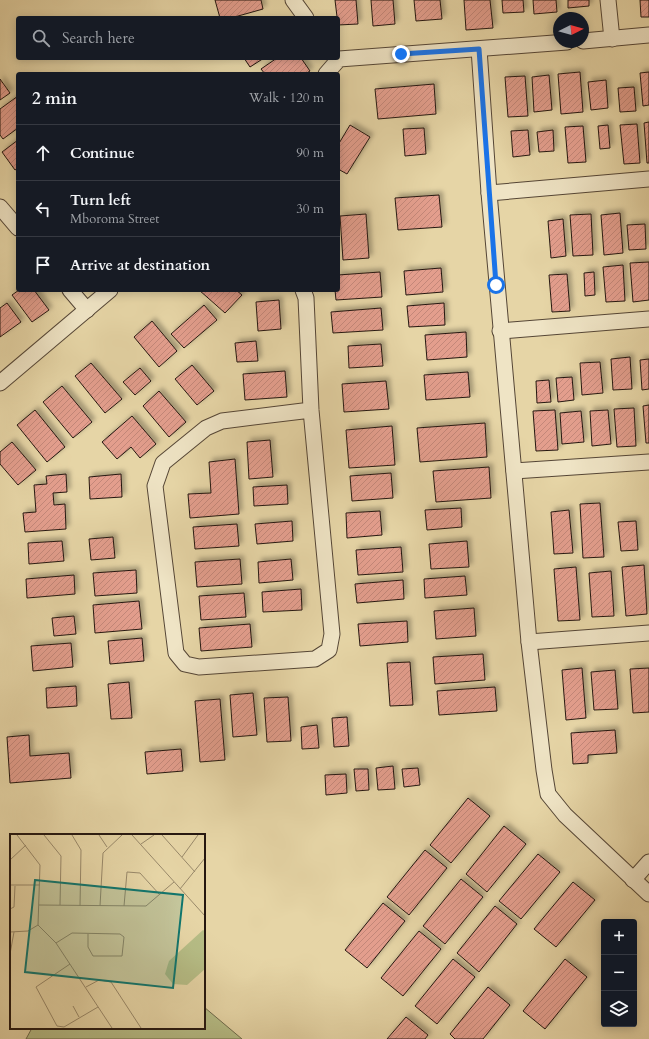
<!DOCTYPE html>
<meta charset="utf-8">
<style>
:root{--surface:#171b24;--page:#242831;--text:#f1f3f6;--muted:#9ea1a6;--line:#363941}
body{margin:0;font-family:Cardo,serif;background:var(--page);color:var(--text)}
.controls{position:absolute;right:12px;bottom:12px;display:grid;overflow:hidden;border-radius:4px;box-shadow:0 2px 10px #0003}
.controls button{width:36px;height:36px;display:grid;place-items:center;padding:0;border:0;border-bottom:1px solid var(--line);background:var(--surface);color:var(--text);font:20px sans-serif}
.compass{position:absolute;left:553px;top:12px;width:36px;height:36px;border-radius:50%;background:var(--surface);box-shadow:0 2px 10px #0003;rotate:84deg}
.stop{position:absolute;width:12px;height:12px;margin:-9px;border:3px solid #1a73e8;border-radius:50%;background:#fff}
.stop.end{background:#1a73e8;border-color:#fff;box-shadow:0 1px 4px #0008}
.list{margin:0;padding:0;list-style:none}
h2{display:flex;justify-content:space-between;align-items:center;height:52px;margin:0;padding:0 16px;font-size:17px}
h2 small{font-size:13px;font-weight:400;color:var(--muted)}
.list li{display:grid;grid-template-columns:26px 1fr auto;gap:12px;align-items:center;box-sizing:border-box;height:56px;padding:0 16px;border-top:1px solid var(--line)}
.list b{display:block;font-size:15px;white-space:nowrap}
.list p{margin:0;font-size:13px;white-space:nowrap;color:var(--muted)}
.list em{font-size:13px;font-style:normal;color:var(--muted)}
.icon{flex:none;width:22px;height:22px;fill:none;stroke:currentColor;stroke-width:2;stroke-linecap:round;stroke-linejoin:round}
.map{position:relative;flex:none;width:649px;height:1039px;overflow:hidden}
.search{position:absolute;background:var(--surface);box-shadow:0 2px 10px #0003;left:16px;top:16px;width:324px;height:44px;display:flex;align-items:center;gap:10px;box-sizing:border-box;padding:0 14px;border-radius:4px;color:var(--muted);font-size:15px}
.panel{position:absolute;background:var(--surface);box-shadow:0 2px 10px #0003;left:16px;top:72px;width:324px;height:220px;border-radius:4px}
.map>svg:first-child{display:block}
.grass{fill:#b6bd86;stroke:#6e6a4b}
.building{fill:url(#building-hatch);stroke:#251710;filter:url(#shadow)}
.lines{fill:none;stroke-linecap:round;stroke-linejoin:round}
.street-casing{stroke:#554636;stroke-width:17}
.street{stroke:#efe4c5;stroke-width:15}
.route{stroke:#1a73e8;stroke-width:5}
.inset-road{fill:none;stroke:#99896a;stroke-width:1}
.view{fill:#0f766e;fill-opacity:0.15;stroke:#0f766e;stroke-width:2}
.inset-edge{fill:none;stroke:#251710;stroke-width:2}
</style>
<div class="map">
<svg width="649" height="1039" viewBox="0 0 649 1039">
<defs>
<pattern id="building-hatch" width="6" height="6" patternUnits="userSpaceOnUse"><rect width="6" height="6" fill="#e39e8d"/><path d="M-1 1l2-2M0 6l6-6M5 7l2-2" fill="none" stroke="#c38779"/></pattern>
<filter id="shadow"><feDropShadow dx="3.5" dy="-3.5" stdDeviation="2" flood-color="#0004"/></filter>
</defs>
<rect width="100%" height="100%" fill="#e6d5a6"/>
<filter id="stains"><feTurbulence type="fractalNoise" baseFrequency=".005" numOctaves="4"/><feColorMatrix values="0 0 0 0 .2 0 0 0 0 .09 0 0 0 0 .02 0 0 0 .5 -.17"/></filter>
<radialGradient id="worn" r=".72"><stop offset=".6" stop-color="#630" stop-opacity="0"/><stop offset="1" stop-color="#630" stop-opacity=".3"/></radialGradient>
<polygon class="grass" points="204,1007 242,1039 26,1039 32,1028 204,1028"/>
<g class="building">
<polygon points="215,0 261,0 263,9 231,18 220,18"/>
<polygon points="335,0 356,0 358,24 338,25"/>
<polygon points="371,0 393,0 395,24 373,26"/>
<polygon points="414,0 440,0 442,19 416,21"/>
<polygon points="464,0 490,0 493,28 466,30"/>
<polygon points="502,0 523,0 524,12 503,13"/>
<polygon points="533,0 556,0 557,12 534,14"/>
<polygon points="568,0 589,0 589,6 568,8"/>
<polygon points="640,0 649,0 649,17 641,17"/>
<polygon points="244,58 264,58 250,67"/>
<polygon points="277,58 301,58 310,71 305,74 265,74 261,69"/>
<polygon points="580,72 583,112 561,114 558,74"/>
<polygon points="649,72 649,105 643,106 640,73"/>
<polygon points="549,75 552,110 534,112 532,77"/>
<polygon points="525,76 528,116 508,117 505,77"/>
<polygon points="0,79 10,93 0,100"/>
<polygon points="606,80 608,108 591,110 588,82"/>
<polygon points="434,84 436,114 378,119 375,89"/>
<polygon points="634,87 636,111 620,112 618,88"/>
<polygon points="18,96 18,128 3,139 0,135 0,109"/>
<polygon points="649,122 649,163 647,163 644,123"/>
<polygon points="637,124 640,163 624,164 620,125"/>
<polygon points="350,125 370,137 347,174 338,169 338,145"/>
<polygon points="608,125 610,148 600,149 598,126"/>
<polygon points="583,126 586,162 568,163 565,127"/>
<polygon points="424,128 426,154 405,156 403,129"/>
<polygon points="528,130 530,155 513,157 511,131"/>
<polygon points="553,130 554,151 539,152 537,132"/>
<polygon points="18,140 18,168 15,170 2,152"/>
<polygon points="439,195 442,227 398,230 395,198"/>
<polygon points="620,213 623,253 604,255 601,215"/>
<polygon points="366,214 369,258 343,260 340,216"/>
<polygon points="591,214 593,255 573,256 570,215"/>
<polygon points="563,219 566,256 551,258 548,221"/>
<polygon points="645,224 646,249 629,250 627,225"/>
<polygon points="649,262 649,300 633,302 630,263"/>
<polygon points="623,265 625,301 606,302 603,267"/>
<polygon points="441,268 443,292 406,295 404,271"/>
<polygon points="380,272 382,297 336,300 335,290 338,290 338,275"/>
<polygon points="594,272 595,295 585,296 584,273"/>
<polygon points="567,274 570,311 552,312 549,275"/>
<polygon points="19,290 34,290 49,310 32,322 12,295"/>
<polygon points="199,290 236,290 242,295 225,313"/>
<polygon points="279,300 281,329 258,331 256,302"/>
<polygon points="7,303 21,322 0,337 0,308"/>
<polygon points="444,303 445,325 409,327 407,306"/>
<polygon points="204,305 217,320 184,348 171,334"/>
<polygon points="381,308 383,330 333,333 331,312"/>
<polygon points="152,321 177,351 159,367 134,337"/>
<polygon points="466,332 467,357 427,360 425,335"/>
<polygon points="256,341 258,361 237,362 235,343"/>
<polygon points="381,344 383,366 349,368 348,346"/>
<polygon points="630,357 632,389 613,390 611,359"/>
<polygon points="649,359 649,389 642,390 640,360"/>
<polygon points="600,362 603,393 582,395 580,363"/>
<polygon points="91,363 122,399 105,413 75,376"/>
<polygon points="192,365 214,391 197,405 175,379"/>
<polygon points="140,368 151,381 135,395 123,382"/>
<polygon points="285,371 287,397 245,400 243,374"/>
<polygon points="468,372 470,397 426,400 424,375"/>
<polygon points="572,377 574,400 558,402 556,378"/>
<polygon points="549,380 551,402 537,403 536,381"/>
<polygon points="386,381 389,409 344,412 342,384"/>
<polygon points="62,386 92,422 73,438 43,402"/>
<polygon points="159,391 186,422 169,437 143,406"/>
<polygon points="649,405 649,443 646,443 643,406"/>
<polygon points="634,408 636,446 617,447 614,409"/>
<polygon points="35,410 65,447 47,462 17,425"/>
<polygon points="555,410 558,450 536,451 533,411"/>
<polygon points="608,410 611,444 592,446 590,411"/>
<polygon points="581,411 584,442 562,444 560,413"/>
<polygon points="132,416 156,444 140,458 131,447 117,459 102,442"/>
<polygon points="485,423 487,457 420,462 417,428"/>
<polygon points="392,426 395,465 349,468 346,430"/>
<polygon points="270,440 273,477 249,479 247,442"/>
<polygon points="12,442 36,470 18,485 0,464 0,452"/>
<polygon points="235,459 239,514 190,518 188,494 211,493 209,462"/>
<polygon points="489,467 491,498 436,502 433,471"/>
<polygon points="391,473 393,498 352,501 350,476"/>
<polygon points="66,474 67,492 53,493 54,505 65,504 66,529 25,532 23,513 36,512 34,485 47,484 46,476"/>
<polygon points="121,474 122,497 90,499 89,477"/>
<polygon points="287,485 288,504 254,506 253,487"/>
<polygon points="600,503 604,557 583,558 580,504"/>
<polygon points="461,508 462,527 427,530 425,510"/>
<polygon points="569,510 573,553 554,554 551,512"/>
<polygon points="380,511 382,535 347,538 346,513"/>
<polygon points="292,521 293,541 257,544 255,524"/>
<polygon points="636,521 638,550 621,551 618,522"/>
<polygon points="237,524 239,546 195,549 193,527"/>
<polygon points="113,537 115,558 91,560 89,539"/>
<polygon points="62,541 64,561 29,564 28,543"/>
<polygon points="467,541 469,567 431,569 429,544"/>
<polygon points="401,547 403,572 358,575 356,550"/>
<polygon points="240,559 242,584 197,587 195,562"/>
<polygon points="291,559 293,580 259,583 258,562"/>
<polygon points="644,565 647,614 626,616 622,567"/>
<polygon points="576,567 580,620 558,621 554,569"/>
<polygon points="136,570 137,593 95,596 93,573"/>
<polygon points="611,571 614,616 592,617 589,573"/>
<polygon points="74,575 75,594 27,598 26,579"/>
<polygon points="465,576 467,595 425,598 424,579"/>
<polygon points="403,580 404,599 357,603 355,584"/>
<polygon points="301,589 302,610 263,612 262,592"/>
<polygon points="244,593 246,617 201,620 199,596"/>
<polygon points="139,601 142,629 95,633 93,605"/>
<polygon points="474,608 476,636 436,639 434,611"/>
<polygon points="74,616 76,634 54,636 52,618"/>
<polygon points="407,621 408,642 360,646 358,624"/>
<polygon points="250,624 252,647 201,651 199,628"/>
<polygon points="142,638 144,661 110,664 108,641"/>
<polygon points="71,643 73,667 33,671 31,646"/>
<polygon points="483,654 485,680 435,684 433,657"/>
<polygon points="410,662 413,705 390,706 387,663"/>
<polygon points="582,668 586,718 566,720 562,670"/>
<polygon points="649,668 649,712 633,713 630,669"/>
<polygon points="615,670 618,709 594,710 591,672"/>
<polygon points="129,682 132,718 111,719 108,684"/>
<polygon points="76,686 77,706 47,708 46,688"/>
<polygon points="495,687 497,711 439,715 437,691"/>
<polygon points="253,693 257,735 233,737 230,695"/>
<polygon points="288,697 291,741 267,742 264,698"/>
<polygon points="220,699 225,760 200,762 195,701"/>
<polygon points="347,717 349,746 334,747 332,718"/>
<polygon points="317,725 319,748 302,749 301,727"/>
<polygon points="615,730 617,753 588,755 588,763 573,764 571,733"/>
<polygon points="29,735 30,756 69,753 71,778 10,783 7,737"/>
<polygon points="181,749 183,771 147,774 145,752"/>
<polygon points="393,766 395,789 378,790 376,768"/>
<polygon points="418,768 420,785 404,787 402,769"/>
<polygon points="354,769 368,769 369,790 356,791"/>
<polygon points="346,774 347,793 326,795 325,775"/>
<polygon points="468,798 490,816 451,863 430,845"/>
<polygon points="504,826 526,844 487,892 466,874"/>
<polygon points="425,850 447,868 409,915 387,897"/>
<polygon points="538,854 560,872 521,919 499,901"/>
<polygon points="461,879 483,897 445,944 423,926"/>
<polygon points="573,882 595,900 556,947 534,929"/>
<polygon points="383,903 405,921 367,968 345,950"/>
<polygon points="495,906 517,924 479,972 457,953"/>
<polygon points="419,931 441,949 403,996 381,978"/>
<polygon points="453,959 475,977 437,1024 415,1006"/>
<polygon points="565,959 587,977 545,1029 523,1011"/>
<polygon points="488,987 510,1005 483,1039 455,1039 450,1034"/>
<polygon points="406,1017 428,1035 425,1039 387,1039"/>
</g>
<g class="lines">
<defs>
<g id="street">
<polyline points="293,0 306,18"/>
<polyline points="608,0 612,39"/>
<polyline points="583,41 649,35"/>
<polyline points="479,49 489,193 529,642 544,770 548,794 565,815 649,894"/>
<polyline points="326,74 339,59 567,42"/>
<polyline points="489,193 649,179"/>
<polyline points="0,207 18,228"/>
<polyline points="70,290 87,310"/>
<polyline points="303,290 306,298 311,410 332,634 329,650 315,659 199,667 185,664 176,653 155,486 163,463 206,428 222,421 311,410"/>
<polyline points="500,331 649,319"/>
<polyline points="0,383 110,290"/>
<polyline points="514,471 649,462"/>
<polyline points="529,642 649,633"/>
<polyline points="633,880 649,862"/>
</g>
</defs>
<use href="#street" class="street-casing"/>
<use href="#street" class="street"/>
</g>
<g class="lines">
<polyline class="route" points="401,54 479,49 496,285"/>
</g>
<g transform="translate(10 834)">
<rect width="195" height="195" fill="#e6d5a6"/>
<path d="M193,96L195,97V135L177,151L163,150L155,140L159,127Z" fill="#b6bd86"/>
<path class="inset-road" d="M7,1L30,31L28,91L46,109L102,194M34,1L51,22L50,71M62,1L71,16L70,72M89,1L97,13M122,1L195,82M152,1L185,38M131,10L144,1M172,23L188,1M0,26L16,11M0,51H30M170,55L195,24M29,71L136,72L164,48M90,72L93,19L112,1M114,72L117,38L130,39L150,61M0,75L4,73L5,52M0,98L18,97L28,91M46,109L62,99L110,100L114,103L112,122H83L78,113V100M0,120L4,98M60,130L26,153L47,192L54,193L88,173M76,153L89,146L101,148L131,194M63,172L69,183"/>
<path class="view" d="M25,46L173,61L163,154L15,138Z"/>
<rect width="195" height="195" class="inset-edge"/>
</g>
<rect width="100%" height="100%" filter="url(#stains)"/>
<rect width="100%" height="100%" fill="url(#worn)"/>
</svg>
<div class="controls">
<button>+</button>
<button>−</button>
<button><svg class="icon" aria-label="layers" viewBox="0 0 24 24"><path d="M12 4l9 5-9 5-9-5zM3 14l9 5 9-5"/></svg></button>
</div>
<svg class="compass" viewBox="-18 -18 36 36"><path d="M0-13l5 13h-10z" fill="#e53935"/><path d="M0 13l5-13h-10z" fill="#9ea1a6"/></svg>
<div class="stop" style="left:496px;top:285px"></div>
<div class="stop end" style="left:401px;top:54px"></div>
<div class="search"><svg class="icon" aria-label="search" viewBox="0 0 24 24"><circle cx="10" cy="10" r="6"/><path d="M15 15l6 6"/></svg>Search here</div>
<section class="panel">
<h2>2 min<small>Walk · 120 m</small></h2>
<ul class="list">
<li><svg class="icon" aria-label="ahead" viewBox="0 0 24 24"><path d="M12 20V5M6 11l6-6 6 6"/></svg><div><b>Continue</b></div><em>90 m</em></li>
<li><svg class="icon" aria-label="left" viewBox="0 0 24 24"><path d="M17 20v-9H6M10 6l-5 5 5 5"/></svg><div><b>Turn left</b><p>Mboroma Street</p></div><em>30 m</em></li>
<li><svg class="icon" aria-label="arrive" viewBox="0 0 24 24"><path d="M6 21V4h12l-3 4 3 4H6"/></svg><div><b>Arrive at destination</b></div></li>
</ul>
</section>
</div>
